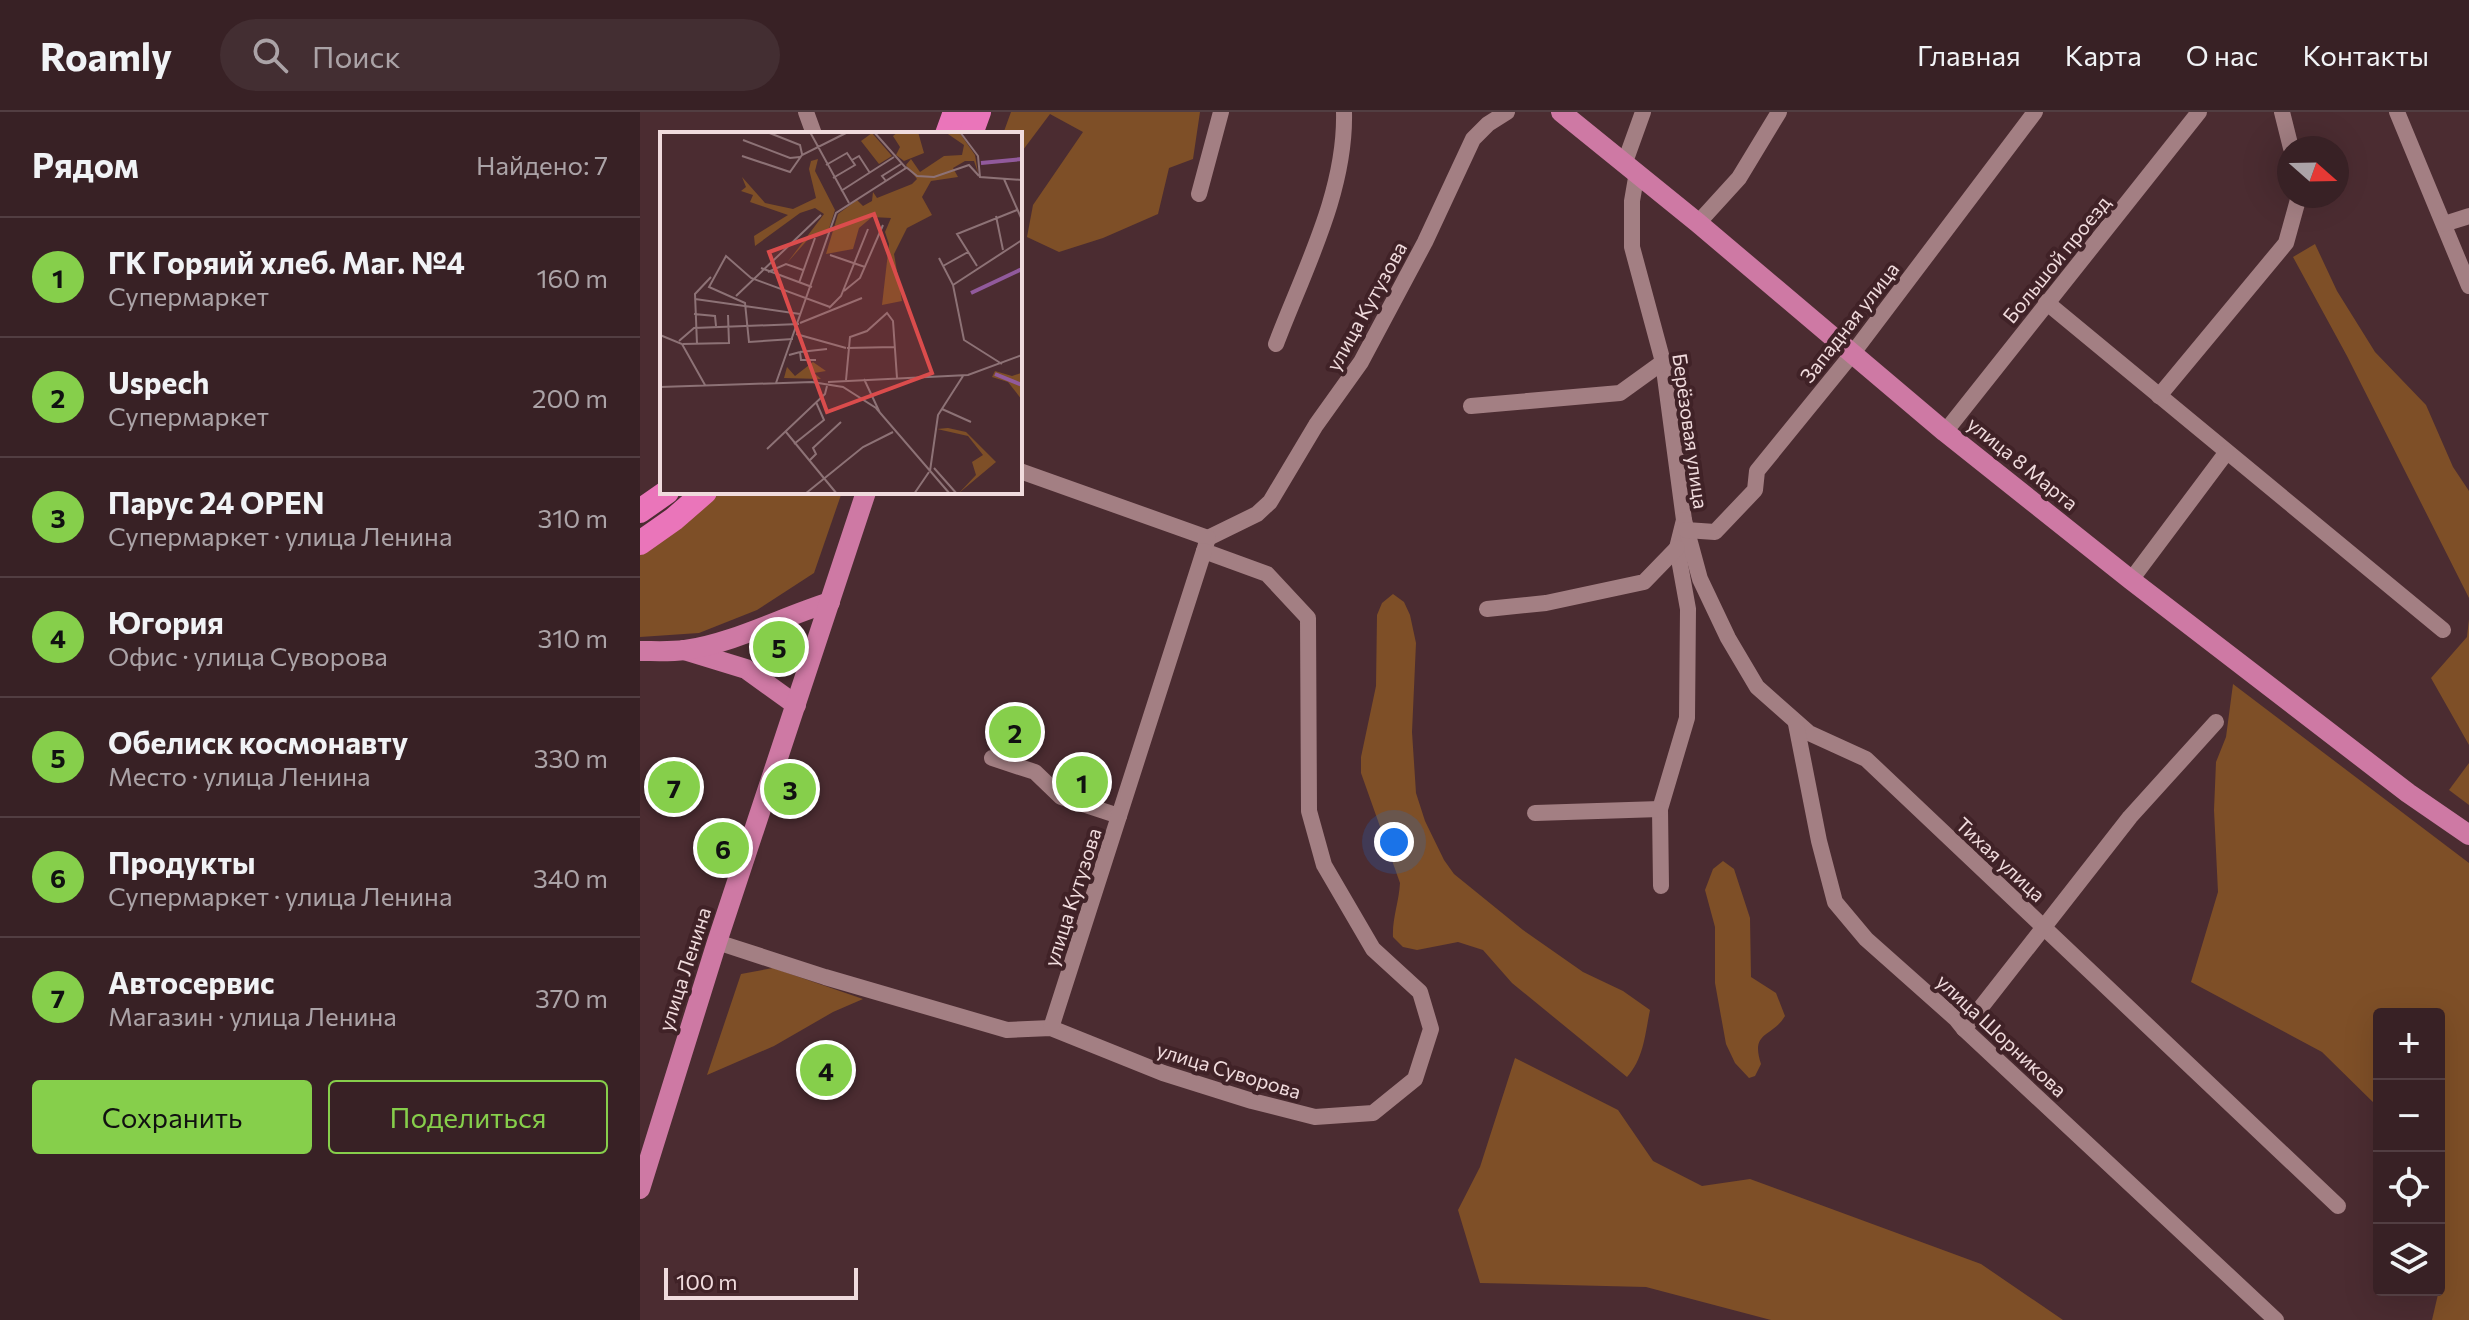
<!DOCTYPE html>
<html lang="ru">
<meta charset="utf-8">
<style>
:root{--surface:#382125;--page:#432e32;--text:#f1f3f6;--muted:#aba3a7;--line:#523e42;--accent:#86cf4b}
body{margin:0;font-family:Commissioner,sans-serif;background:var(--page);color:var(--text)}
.controls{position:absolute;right:24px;bottom:24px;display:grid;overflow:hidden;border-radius:8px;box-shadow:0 8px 32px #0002}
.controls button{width:72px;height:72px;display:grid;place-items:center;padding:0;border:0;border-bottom:2px solid var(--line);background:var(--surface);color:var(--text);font:40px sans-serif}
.compass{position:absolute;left:1637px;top:24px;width:72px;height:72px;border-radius:50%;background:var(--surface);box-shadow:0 8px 32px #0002;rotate:110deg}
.scale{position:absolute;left:24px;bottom:20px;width:194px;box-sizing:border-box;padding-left:8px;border:4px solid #f0dbdd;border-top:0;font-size:22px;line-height:28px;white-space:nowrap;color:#f0dbdd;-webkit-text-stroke:6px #402227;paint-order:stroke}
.you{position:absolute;left:754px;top:730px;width:28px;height:28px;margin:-20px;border:6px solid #fff;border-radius:50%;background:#1a73e8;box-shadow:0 0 0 12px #1a73e833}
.badge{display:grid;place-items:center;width:52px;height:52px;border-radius:50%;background:var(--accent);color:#111;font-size:26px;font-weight:700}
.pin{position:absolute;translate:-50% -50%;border:4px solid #fff;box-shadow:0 2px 8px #0006}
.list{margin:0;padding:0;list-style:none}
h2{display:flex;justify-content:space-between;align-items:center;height:104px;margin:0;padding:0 32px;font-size:34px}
h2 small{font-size:26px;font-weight:400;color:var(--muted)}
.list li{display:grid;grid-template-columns:52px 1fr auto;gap:24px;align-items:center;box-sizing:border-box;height:120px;padding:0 32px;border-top:2px solid var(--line)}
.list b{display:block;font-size:30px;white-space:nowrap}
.list p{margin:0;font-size:26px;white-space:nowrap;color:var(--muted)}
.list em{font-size:26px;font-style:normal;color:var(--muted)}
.actions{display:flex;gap:16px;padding:24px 32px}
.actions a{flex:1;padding:18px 0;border:2px solid var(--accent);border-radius:8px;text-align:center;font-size:28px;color:var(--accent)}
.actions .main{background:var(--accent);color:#111}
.icon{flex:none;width:44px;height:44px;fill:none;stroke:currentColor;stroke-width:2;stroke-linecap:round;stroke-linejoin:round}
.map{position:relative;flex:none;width:1829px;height:1208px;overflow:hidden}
header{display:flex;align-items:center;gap:48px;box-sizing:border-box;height:112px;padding:0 40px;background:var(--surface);border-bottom:2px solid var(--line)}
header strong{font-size:38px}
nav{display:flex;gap:44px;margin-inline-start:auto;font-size:28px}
.search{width:560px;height:72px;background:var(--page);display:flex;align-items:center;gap:20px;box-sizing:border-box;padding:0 28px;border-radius:44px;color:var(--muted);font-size:30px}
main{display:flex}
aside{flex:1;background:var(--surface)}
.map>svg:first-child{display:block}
.green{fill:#7e4f27}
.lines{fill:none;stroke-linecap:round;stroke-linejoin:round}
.minor{stroke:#a37f83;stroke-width:16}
.major{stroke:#ce79a4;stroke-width:20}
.highway{stroke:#ea75ba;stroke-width:24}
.labels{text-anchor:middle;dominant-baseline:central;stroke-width:8;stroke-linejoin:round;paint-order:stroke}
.street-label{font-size:20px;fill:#f0dbdd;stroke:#402227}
.inset-river{fill:none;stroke:#915a9c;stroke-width:4}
.inset-road{fill:none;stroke:#8d7276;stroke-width:2}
.view{fill:#db4c4c;fill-opacity:0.15;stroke:#db4c4c;stroke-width:4}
.inset-edge{fill:none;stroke:#f0dbdd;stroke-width:4}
</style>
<header>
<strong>Roamly</strong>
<div class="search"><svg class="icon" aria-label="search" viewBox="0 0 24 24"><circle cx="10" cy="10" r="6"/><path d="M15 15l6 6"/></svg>Поиск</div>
<nav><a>Главная</a><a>Карта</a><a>О нас</a><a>Контакты</a></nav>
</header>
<main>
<aside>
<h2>Рядом<small>Найдено: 7</small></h2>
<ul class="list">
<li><span class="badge">1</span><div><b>ГК Горяий хлеб. Маг. №4</b><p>Супермаркет</p></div><em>160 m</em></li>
<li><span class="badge">2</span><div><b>Uspech</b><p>Супермаркет</p></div><em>200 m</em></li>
<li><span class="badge">3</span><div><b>Парус 24 OPEN</b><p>Супермаркет · улица Ленина</p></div><em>310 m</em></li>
<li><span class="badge">4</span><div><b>Югория</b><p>Офис · улица Суворова</p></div><em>310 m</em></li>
<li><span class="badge">5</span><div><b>Обелиск космонавту</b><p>Место · улица Ленина</p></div><em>330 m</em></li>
<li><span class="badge">6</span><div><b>Продукты</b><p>Супермаркет · улица Ленина</p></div><em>340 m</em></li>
<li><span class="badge">7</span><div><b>Автосервис</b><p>Магазин · улица Ленина</p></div><em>370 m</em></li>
</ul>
<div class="actions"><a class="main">Сохранить</a><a>Поделиться</a></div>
</aside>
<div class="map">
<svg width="1829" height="1208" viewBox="0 0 1829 1208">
<rect width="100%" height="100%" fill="#4b2c31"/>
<g class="green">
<polygon points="371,0 560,0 553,47 529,56 518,102 463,126 419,140 387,125 393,93 443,20 410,2 380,42 380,22 363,22"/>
<polygon points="1675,132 1697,179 1735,240 1786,293 1813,355 1829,379 1829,486 1707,244 1653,145"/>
<polygon points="82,380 202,380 174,461 117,498 59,521 0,525 0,442"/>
<path d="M753,482L764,490L770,503L776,531L772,620L776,681L785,709L804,748L814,762L883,818L943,860L983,879L1010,898C1005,922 1004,946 987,965L872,871L843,838L818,830L777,838L763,835L753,825C752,807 759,790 760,771L721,661V645L736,574L737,503L742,491Z"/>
<polygon points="1829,507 1829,633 1791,566 1827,525"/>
<polygon points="1593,572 1829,751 1829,1208 1792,1208 1799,1178 1799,902 1739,902 1739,996 1682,940 1551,870 1578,780 1574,698 1576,650 1586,625"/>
<polygon points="1829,651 1829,693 1809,678"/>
<path d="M1083,749L1094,757L1110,806L1111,865L1136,881L1145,904C1132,926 1110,919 1121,952L1115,964L1109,966L1095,951L1086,932L1075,871V815L1065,778L1073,757Z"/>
<polygon points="133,856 223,887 193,900 134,934 67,963 101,862"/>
<polygon points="875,946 978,998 1013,1049 1062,1074 1110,1067 1341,1152 1423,1208 1131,1208 1006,1175 840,1171 818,1098 840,1055"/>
</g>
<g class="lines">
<g class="minor">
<polyline points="166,0 174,22"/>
<polyline points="1642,0 1651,36"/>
<polyline points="1757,0 1829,174"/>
<polyline points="985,50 1003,0"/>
<polyline points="997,60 992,89 992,135 1023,250 1044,408 1037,436 1048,497 1047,606 1020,697 1021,774"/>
<polyline points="559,82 581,0"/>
<polyline points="1058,111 1099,66 1139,0"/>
<polyline points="1804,112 1829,104"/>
<polyline points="1406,190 1803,518"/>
<path d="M636,232C664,158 706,80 704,0"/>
<polyline points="1519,284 1646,131 1659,84"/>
<polyline points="831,294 980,281 1023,250"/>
<polyline points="1305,320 1559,0"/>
<polyline points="1044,408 1060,467 1088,526 1117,575 1169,621 1226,647 1698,1094"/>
<polyline points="1046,418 1075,420 1115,378 1117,359 1213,241 1395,0"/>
<polyline points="568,426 617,402 630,390 676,313 721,250 785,130 833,27 848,12 867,0"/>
<polyline points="1491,468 1586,341"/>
<polyline points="847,497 906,491 1004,470 1037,436"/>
<polyline points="1156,612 1179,729 1195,790 1226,827 1316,907 1324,917 1636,1208"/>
<polyline points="352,646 395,660 421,685 479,704"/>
<polyline points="895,701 1020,697"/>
<polyline points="77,830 185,865 367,918 411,916 523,961 612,989 675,1005 733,1001 775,967 791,917 780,880 733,837 684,753 669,699 668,506 627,462 564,439 568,426 380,359"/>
<polyline points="411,916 564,439"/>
<polyline points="1324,917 1490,705 1576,610"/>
</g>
<g class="major">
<polyline points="921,0 1058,111 1305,320 1491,468 1768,681 1829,723"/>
<polyline points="44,538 106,557 156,593"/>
<path d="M0,539C14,539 30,540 45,538C94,531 142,505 190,490"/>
<polyline points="0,1077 77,830 226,380"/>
</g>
<g class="highway">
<polyline points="307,22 315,0"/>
<polyline points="331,22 339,0"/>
<polyline points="0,399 27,380"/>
<polyline points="0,431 34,407 65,380"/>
</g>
</g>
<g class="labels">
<g class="street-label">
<text transform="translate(1416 147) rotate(-51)">Большой проезд</text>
<text transform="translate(726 194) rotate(-61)">улица Кутузова</text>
<text transform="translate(1209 210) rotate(-52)">Западная улица</text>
<text transform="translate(1051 319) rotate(82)">Берёзовая улица</text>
<text transform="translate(1383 351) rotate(39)">улица 8 Марта</text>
<text transform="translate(1361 747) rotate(43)">Тихая улица</text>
<text transform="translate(432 785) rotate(-72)">улица Кутузова</text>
<text transform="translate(44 857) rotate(-72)">улица Ленина</text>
<text transform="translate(1362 923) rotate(43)">улица Шорникова</text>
<text transform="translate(589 958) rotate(17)">улица Суворова</text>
</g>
</g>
<g transform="translate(20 20)">
<rect width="362" height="362" fill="#4b2c31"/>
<path d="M238,0H258L264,21L244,29L236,23L240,15L233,4ZM285,0H299L315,23L318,41L314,29H305L293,36L298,45L271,49L262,65L272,83L247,96L234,122L242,169L222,173L229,112L225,100L231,86L212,85L199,96L193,117L166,122L178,82L197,68L203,74L212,69L213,60L217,66L252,52L257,47L246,33L251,27L260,40L284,24L302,23L304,13ZM212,1L232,24L219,32L201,9ZM158,27L155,39L175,78L168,100L151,104L127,131L164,82L155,76L140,81L95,114L94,104L128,83L90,70L93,63L81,59L86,55L82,45L105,71L133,77L156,66L149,37L151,29ZM153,230L166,239L154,241L161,247L124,246L127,235L135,244ZM335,239L352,244L361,241L362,243V268L348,250L332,245ZM288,296L306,300L336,330L299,361L316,343L312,330L323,323L308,304L277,297Z" fill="#7e4f27"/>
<path class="inset-river" d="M321,31L362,27M311,161L362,137M335,242L362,253"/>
<path class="inset-road" d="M107,0L140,13L142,22M150,0L189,71M300,0L318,24L320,45L362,48M83,8L130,26L140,25M82,24L130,40L142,23L188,0M192,28L199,24L210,41M166,33L187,21L195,33L173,46M246,35L257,44L274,45L309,33L319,44M344,47L362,88M226,49L222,44L241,32M181,59L234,25M336,84L343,118M170,123L205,135M279,126L293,153L304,208L342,232M283,134L308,120M317,134L297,102L357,78M101,136L152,155M108,140L126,132L143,138M139,151L155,106M293,153L362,108M184,159L200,146L223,93M76,164L161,83M35,167L140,182M169,176L181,164L208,97M34,182L55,184L56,194M140,191L202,166M136,202L186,216M0,203L22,212L45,253M133,207L89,210L85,171L49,155L66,124L91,146L170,175M19,209L34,196L139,192M23,212L69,211L68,183M37,212L35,162L51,145M187,216L234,215M140,220L167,217M129,223L140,220L141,228H156M204,247L220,281M186,248L190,205L207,199L227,181L233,189L237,246M168,250L308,243L362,223M116,251L176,81L246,36L214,0M0,255L152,250L183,255L216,276L290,362M282,277L311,290M126,300L177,362M134,312L164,288L156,270M107,317L165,262L167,254M149,329L156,322L153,316L181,290M274,336L297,362M270,339L278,283L303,244M145,362L203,315L233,300M254,362L269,340"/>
<path class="view" d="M214,82L272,241L167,280L109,120Z"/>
<rect width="362" height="362" class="inset-edge"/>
</g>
</svg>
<div class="controls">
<button>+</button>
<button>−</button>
<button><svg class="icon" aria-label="locate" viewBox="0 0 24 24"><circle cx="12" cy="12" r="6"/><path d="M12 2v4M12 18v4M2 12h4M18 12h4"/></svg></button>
<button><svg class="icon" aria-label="layers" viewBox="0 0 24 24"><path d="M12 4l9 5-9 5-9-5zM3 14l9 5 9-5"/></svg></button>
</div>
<svg class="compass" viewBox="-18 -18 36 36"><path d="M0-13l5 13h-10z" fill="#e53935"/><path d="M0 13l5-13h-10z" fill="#aba3a7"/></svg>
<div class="scale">100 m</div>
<div class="you"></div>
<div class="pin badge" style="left:442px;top:670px">1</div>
<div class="pin badge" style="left:375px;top:620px">2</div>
<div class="pin badge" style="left:150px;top:677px">3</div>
<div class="pin badge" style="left:186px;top:958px">4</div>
<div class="pin badge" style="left:139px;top:535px">5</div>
<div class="pin badge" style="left:83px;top:736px">6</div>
<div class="pin badge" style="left:34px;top:675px">7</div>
</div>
</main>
